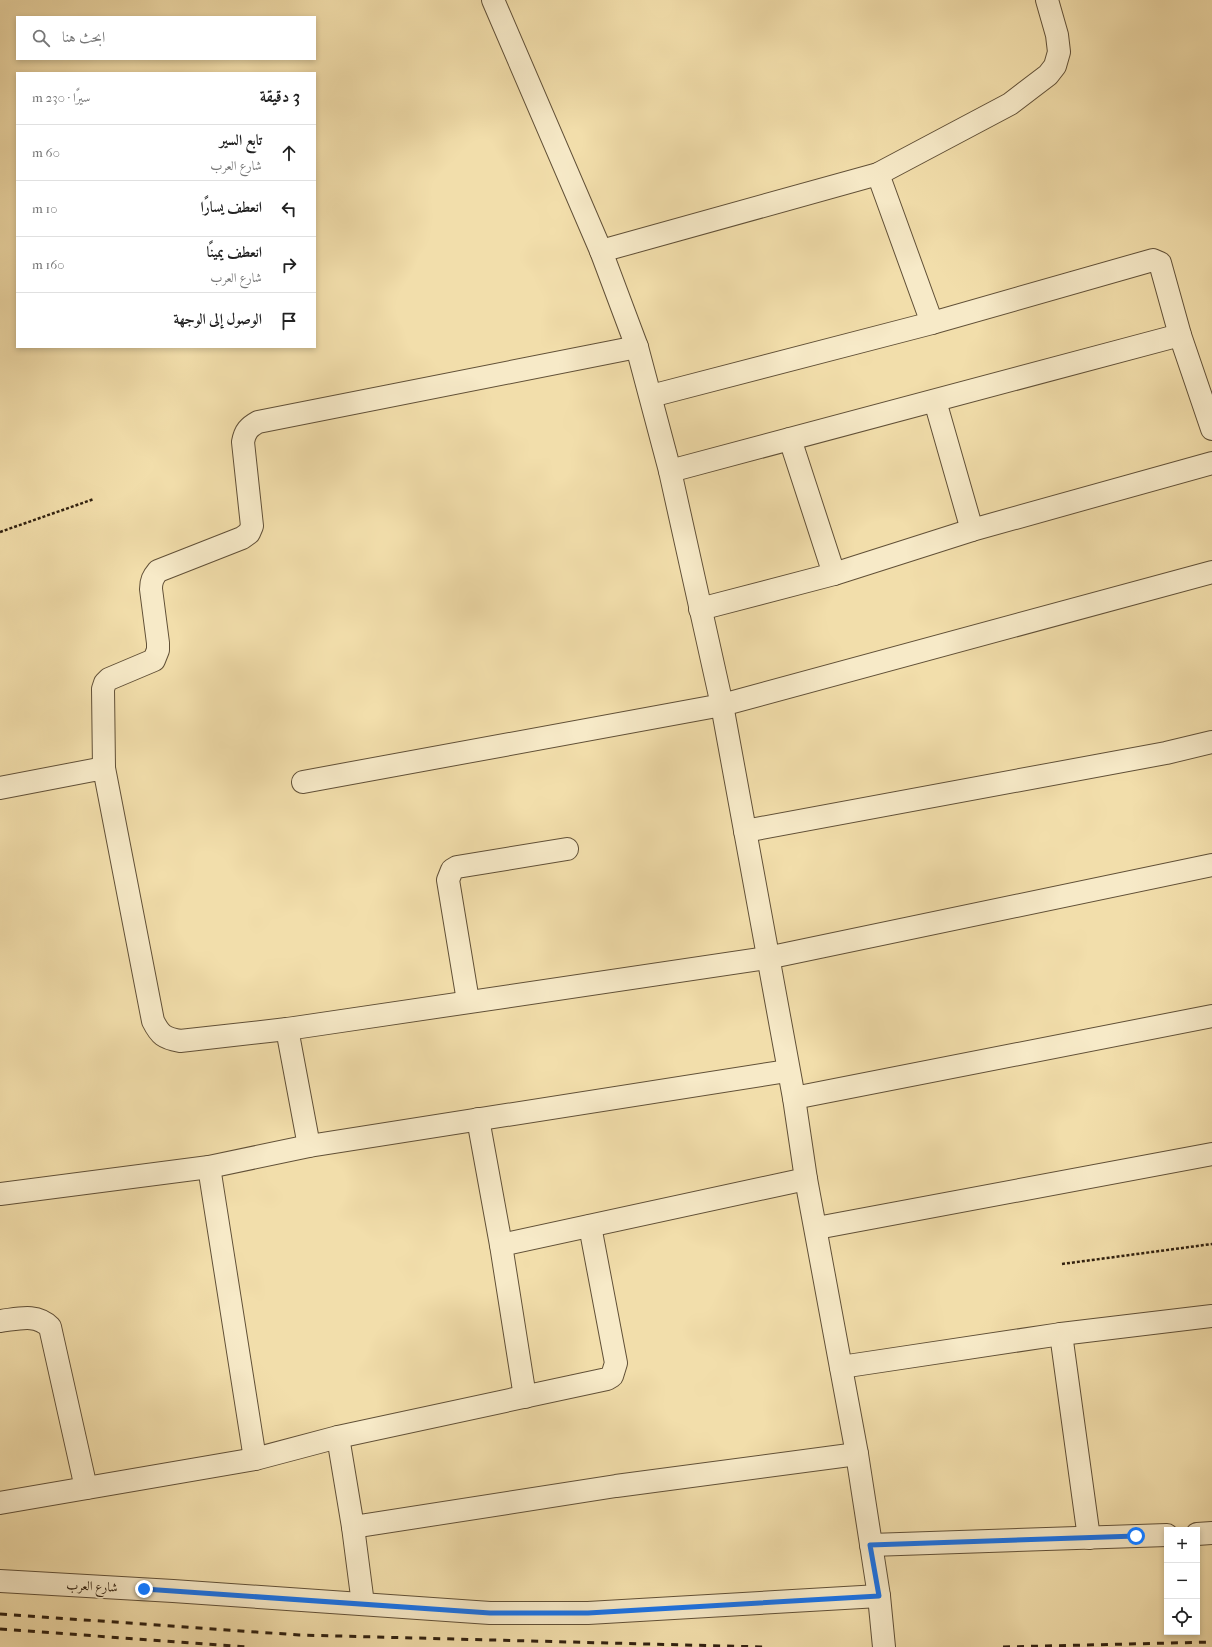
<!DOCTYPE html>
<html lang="ar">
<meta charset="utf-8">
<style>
:root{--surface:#fff;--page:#f2f2f2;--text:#222;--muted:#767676;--line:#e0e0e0}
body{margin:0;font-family:"IM FELL French Canon",Amiri,serif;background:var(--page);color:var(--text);direction:rtl}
.controls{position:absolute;right:12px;bottom:12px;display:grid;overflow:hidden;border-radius:0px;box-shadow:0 2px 6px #0003}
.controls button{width:36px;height:36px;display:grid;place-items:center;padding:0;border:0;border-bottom:1px solid var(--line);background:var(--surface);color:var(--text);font:20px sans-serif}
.stop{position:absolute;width:12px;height:12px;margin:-9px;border:3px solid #1a73e8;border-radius:50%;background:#fff}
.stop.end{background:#1a73e8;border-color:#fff;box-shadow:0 1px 4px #0008}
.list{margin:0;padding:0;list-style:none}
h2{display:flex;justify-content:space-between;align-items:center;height:52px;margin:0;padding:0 16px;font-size:17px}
h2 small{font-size:13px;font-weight:400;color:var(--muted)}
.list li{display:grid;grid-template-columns:26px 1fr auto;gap:12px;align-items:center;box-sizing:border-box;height:56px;padding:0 16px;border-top:1px solid var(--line)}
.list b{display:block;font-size:15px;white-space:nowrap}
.list p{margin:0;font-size:13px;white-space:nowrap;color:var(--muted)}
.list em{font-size:13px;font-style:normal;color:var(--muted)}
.icon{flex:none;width:22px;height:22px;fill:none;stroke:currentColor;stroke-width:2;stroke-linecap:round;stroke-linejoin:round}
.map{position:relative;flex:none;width:1212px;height:1647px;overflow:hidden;direction:ltr}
.search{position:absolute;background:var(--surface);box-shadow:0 2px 6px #0003;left:16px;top:16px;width:300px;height:44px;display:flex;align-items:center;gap:10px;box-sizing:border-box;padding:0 14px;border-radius:0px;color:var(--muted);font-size:15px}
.panel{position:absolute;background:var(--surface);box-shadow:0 2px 6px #0003;left:16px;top:72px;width:300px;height:276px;border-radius:0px;direction:rtl}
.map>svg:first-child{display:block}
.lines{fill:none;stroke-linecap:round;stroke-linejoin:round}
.minor-casing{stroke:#615037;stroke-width:24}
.path{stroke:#312110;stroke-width:2.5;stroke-dasharray:3 2;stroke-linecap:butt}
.minor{stroke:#f7eac8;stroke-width:22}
.rail{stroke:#312110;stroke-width:3;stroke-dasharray:7 7;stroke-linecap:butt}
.route{stroke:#1a73e8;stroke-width:5}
.labels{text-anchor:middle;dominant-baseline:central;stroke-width:3.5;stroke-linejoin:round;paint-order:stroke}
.street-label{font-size:13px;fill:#312110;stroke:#f7eac8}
</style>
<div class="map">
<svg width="1212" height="1647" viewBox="0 0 1212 1647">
<rect width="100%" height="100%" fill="#f2deab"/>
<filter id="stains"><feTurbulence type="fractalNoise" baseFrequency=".005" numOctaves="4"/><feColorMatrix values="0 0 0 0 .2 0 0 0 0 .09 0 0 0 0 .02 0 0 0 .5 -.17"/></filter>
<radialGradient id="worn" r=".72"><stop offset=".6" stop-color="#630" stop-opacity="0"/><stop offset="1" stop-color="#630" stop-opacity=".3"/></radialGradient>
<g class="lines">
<defs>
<g id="minor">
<polyline points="493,0 601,251 637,347 670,471 722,705 794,1098 806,1179 857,1454 879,1596 884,1647"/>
<polyline points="878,174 932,323"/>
<polyline points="601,251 878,174 1010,104 1048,75 1055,66 1059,52 1057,35 1047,0"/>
<polyline points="651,396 932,323 1153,260 1160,263 1180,335 1212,429"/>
<polyline points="935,401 972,530"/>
<polyline points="790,439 834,574 972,530 1212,463"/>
<polyline points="670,471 1180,335"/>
<polyline points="700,609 834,574"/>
<path d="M104,768L103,689L105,683L109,679L154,660L158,650V643L151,589C151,581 153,577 158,571L242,538L249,533L252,526L243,442C245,431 249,427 258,422L637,347"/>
<polyline points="303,782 722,705 1212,572"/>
<path d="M0,788L104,768L153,1021C160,1035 164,1038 180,1041L287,1029L767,958L1212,865"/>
<polyline points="745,831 1166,753 1212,742"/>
<polyline points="468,1001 448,880 452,870 457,867 567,849"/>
<polyline points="287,1029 309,1146"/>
<polyline points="794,1098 1212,1016"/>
<polyline points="478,1119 501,1245 525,1397"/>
<polyline points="209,1167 255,1459"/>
<polyline points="0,1194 209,1167 309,1146 787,1071"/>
<polyline points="817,1228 1212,1154"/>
<polyline points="501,1245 806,1179"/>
<path d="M0,1321C18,1319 36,1313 50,1327L86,1488"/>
<polyline points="1061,1334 1089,1538"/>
<polyline points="841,1367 1061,1334 1212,1316"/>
<polyline points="338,1437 353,1527 616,1486 857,1454"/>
<polyline points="0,1503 255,1459 338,1437 607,1379 612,1376 616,1363 590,1226"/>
<polyline points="353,1527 363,1604"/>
<polyline points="1197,1534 1212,1533"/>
<polyline points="871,1545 1167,1535"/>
<polyline points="0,1581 173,1591 490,1613 588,1613 879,1596"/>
</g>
</defs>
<use href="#minor" class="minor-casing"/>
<g class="path">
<polyline points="0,532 94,499"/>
<polyline points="1062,1264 1212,1244"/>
</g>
<use href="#minor" class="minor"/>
<g class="rail">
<polyline points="0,1614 299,1635 763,1647"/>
<polyline points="0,1629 247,1647"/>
<polyline points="1003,1647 1212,1642"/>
</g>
</g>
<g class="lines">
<polyline class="route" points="144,1589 490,1613 588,1613 879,1596 870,1545 1136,1536"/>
</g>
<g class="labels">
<g class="street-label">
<text transform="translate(92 1586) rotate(3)">شارع العرب</text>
</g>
</g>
<rect width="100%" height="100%" filter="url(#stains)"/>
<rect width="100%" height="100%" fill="url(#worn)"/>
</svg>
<div class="controls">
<button>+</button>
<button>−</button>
<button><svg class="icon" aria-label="locate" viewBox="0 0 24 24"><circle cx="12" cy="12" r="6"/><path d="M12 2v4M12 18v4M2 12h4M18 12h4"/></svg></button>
</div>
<div class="stop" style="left:1136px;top:1536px"></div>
<div class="stop end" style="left:144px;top:1589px"></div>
<div class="search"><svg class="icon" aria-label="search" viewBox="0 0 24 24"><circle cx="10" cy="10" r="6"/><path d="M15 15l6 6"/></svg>ابحث هنا</div>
<section class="panel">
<h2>3 دقيقة<small>سيرًا · 230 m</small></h2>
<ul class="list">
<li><svg class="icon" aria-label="ahead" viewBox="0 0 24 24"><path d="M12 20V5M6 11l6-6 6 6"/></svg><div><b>تابع السير</b><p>شارع العرب</p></div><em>60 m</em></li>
<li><svg class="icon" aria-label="left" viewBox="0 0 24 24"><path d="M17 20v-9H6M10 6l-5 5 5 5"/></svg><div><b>انعطف يسارًا</b></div><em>10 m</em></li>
<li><svg class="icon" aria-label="right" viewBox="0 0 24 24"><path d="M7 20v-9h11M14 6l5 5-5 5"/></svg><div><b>انعطف يمينًا</b><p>شارع العرب</p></div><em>160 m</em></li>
<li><svg class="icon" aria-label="arrive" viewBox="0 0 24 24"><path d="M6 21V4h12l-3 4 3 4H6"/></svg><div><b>الوصول إلى الوجهة</b></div></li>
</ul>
</section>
</div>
